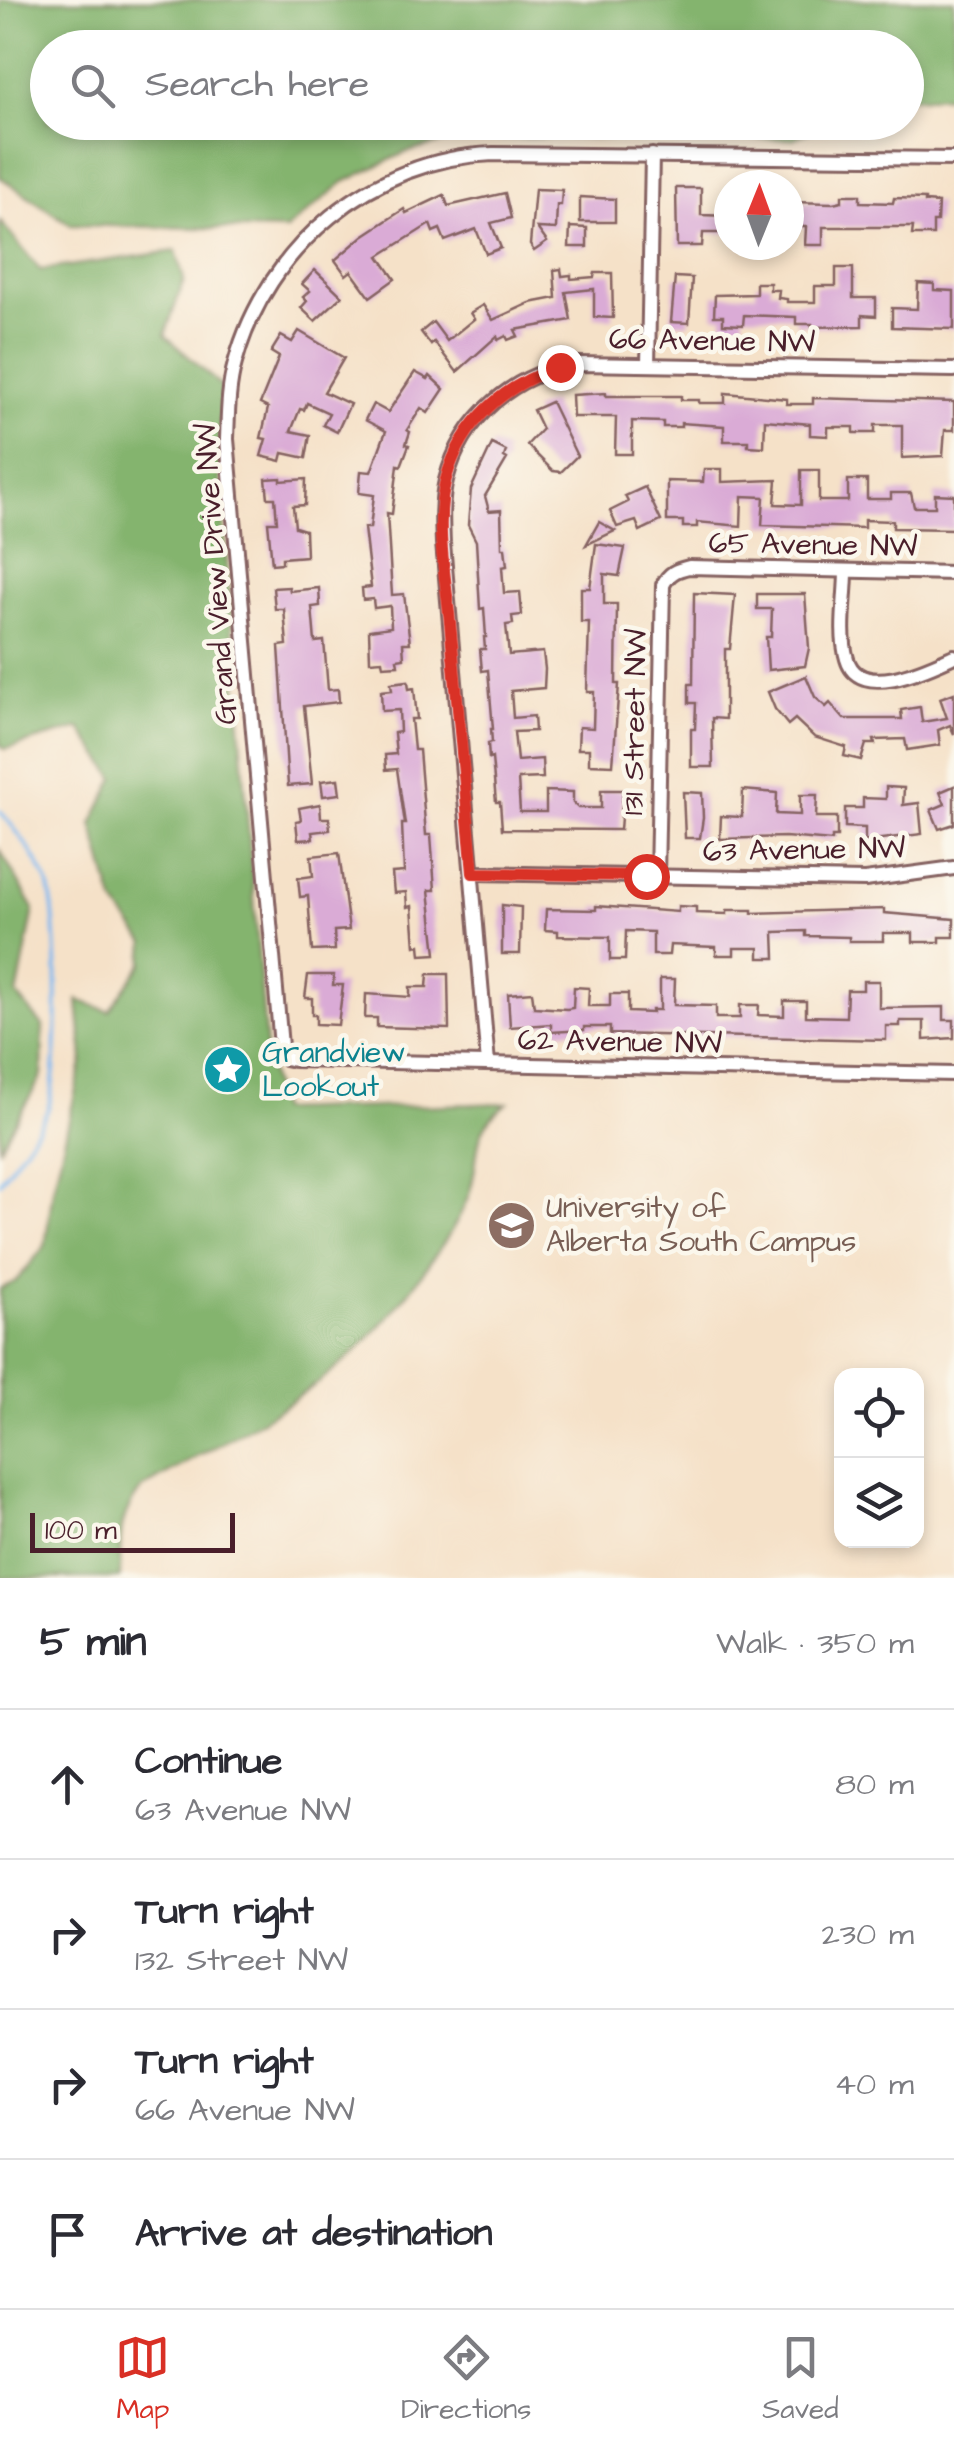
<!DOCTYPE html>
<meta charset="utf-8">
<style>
:root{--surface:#fff;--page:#f7f7f7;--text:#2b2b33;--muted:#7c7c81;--line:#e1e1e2;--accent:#d93025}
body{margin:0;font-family:"Architects Daughter",sans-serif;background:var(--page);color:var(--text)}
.controls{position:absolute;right:30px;bottom:30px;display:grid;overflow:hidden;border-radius:20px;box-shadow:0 5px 15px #0003}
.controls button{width:90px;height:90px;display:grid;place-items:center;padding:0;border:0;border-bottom:2px solid var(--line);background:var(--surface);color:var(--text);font:50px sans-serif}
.compass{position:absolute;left:714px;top:170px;width:90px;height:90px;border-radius:50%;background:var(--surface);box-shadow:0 5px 15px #0003;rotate:1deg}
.scale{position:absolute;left:30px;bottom:25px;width:205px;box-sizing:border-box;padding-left:10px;border:5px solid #4a1f2b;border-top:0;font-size:28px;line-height:35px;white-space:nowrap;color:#4a1f2b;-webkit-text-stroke:8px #fbf7ec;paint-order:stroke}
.stop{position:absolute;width:30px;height:30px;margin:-22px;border:8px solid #d93025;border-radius:50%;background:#fff}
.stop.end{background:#d93025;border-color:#fff;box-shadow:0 2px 10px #0008}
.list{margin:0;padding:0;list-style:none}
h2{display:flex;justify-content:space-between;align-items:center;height:130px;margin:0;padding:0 40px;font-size:42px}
h2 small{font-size:32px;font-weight:400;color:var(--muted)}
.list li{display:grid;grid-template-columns:65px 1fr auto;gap:30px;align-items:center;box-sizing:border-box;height:150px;padding:0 40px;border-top:2px solid var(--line)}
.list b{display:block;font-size:38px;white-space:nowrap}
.list p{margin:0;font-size:32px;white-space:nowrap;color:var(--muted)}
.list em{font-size:32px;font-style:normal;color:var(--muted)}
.icon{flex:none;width:55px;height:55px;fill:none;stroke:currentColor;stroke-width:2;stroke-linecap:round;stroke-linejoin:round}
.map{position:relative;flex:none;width:954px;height:1578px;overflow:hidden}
.search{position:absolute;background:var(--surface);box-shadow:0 5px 15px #0003;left:30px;right:30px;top:30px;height:110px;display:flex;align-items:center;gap:25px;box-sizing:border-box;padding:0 35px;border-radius:55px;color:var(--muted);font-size:38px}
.sheet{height:730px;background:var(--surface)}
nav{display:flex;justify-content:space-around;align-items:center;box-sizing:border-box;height:140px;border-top:2px solid var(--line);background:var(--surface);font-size:28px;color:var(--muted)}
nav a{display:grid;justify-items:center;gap:5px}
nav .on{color:var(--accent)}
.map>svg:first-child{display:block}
.forest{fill:#84b46e;stroke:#676a4c;stroke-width:2.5}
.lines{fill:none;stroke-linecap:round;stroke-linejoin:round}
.stream{stroke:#7eb8ef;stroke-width:4}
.building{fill:#daabd6}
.street-casing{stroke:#866362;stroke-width:18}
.street{stroke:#fff;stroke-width:12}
.route{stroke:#d93025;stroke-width:12}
.labels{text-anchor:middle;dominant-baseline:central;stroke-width:9;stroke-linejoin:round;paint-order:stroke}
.street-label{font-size:30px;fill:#4a1f2b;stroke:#fbf7ec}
.culture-label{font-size:30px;fill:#0d838f;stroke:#fbf7ec;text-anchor:start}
.education-label{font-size:30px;fill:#785e54;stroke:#fbf7ec;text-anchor:start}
</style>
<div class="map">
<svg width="954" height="1578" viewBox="0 0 954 1578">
<rect width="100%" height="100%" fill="#fbf7ec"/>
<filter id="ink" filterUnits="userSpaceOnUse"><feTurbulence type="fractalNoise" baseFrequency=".01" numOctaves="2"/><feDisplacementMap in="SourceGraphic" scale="20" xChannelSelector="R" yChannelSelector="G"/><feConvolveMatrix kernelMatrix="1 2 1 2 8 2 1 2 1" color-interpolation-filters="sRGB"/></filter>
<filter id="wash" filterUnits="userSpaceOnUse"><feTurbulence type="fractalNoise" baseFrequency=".0048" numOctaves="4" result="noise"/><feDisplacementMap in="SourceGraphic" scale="40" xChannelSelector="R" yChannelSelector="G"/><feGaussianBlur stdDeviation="2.25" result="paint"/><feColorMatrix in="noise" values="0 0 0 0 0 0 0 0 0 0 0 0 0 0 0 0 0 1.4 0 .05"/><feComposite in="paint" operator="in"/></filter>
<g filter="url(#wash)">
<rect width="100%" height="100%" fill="#f5e1c8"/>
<g class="forest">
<polygon points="0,0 954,0 954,96 907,98 906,48 48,48 48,122 830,123 792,139 561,137 453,140 404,153 344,182 286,230 71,225 0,177"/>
<path d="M0,221L40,270L176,251L184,280L165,335L222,387L219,462L267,1061L279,1110L507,1103C468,1133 482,1152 470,1191C463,1213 447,1239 433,1258C403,1303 363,1349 319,1382C264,1423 201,1453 142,1489C116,1517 121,1542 120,1578H0V1289L16,1281L45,1246L53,1189L83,1059L78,1000L109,1011L143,963L145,943L114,902L92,824L115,778L80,728L5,749L0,745Z"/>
<polygon points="0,850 34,909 17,995 43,1026 42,1076 0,1148"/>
</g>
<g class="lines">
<path class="stream" d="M0,811C19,833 35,855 47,881C60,912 60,1081 47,1111C36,1136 15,1159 0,1182"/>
</g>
<g id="blocks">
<g class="building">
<polygon points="676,188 701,188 701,215 729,216 729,233 703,233 702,246 677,246"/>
<polygon points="535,189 562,190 561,205 557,205 556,229 537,228 547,242 534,251 530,245"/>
<polygon points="505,193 511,218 491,223 501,248 486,254 476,229 445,241 440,229 433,232 430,224 379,256 395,279 370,297 351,271 346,275 335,260 363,236 404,209 406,213 444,195 448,206"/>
<polygon points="842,195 860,195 860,202 893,203 894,198 925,199 925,202 938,203 937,222 933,222 933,235 912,235 913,227 823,227 823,245 805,245 806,227 789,227 789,202 833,203 842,201"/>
<polygon points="580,197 615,199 615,222 580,222"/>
<polygon points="570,227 587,228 587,247 569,247"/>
<polygon points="836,268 853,268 853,298 876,298 876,316 862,315 862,326 812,327 812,324 796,324 796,317 744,315 743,325 723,324 723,316 714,316 715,295 756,294 756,283 770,283 770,290 779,290 778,298 787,299 787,302 815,302 815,286 836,286"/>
<polygon points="561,269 562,276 571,275 571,279 594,277 595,273 612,273 613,318 594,317 594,289 566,292 571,320 515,330 518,336 508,340 506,336 498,340 497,336 457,372 434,342 431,345 421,332 433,322 447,341 474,319 470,313 483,305 493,320 530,303 556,298 554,270"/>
<polygon points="315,270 342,296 315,321 301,308 307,301 303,297 310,291 302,284"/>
<polygon points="675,277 692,278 689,323 671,322"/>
<polygon points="918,283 934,284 934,290 954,291 954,329 892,327 892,308 917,309"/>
<polygon points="299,331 344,358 324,392 350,404 337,432 323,425 329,413 307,403 304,410 300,409 291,431 310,435 306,458 283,453 281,461 261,456 266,439 261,438 268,408 260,404 279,357 271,352 281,336 292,342"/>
<polygon points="415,372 428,379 430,376 444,389 428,413 421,408 407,430 410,432 406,444 409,445 401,466 398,465 392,514 387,513 392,595 404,594 410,643 403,643 404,658 397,659 398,665 383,666 382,660 370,661 369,630 391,627 390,606 374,608 373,599 363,600 362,588 371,587 364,528 370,528 374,495 359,493 361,471 371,472 386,431 365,420 373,404 388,412"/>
<polygon points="606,393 606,396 681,396 681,400 699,400 699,403 725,403 725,393 787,399 787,404 813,404 813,398 954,402 954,430 945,430 943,456 902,458 902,425 875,425 875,433 854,433 854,427 828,427 828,436 810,435 810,424 765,420 764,447 748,446 748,441 724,441 724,426 681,423 681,427 663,427 663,422 632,421 632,454 615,454 616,417 573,417 572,395"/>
<polygon points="551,402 577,456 561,472 553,471 527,445 542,429 533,410"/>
<polygon points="492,444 506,451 504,457 507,459 485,496 489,511 501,510 502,548 505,548 507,566 502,567 504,593 520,592 522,615 512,616 513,624 506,625 509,655 543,652 545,669 544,688 511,691 513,718 534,716 535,731 514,732 517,761 542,759 543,778 518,779 520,812 546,812 546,791 573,792 573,803 578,808 601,808 601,790 623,790 620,830 502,829 500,802 496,802 492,758 489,759 488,743 492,742 491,729 493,729 488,670 482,671 480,649 485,649 484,637 486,637 484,608 480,609 476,541 468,525 471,489"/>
<polygon points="704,469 722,469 722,482 777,480 775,504 801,505 801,470 819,470 819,501 848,501 848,480 867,480 867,499 891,499 891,493 911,493 914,507 935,507 935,494 954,495 954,529 893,528 893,521 864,520 864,528 762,525 764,497 742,496 741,526 697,522 697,527 683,527 683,521 667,521 667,481 703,482"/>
<polygon points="281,478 281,481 306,479 305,505 293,506 295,527 305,530 306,556 282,558 282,563 272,564 268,522 277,522 275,498 268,498 266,479"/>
<polygon points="645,487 661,521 640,531 636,521 617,527 610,511 628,502 625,496"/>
<polygon points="599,522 615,531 586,545"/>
<polygon points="596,544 625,548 619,576 604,574 604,604 617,604 616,684 619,684 613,765 589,764 589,749 578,749 579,727 593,728 594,692 587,692 589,622 581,622 581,588 590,588"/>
<polygon points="289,587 290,591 319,588 320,606 312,607 315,642 324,641 328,690 338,689 339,702 304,706 312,784 288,786 279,646 287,645 284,609 275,609 273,588"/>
<polygon points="694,593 735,595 730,649 725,649 725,719 712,718 713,767 691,767 691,729 695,729 696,703 689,703 689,684 693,684"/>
<polygon points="757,594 805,594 809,648 805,666 768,670 766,637 771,637 772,609 757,609"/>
<polygon points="806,676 815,697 826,707 830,703 844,719 902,719 901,710 920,707 922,722 947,718 940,698 954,693 954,734 950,725 938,730 940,745 907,750 905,739 874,740 875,744 866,744 861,760 844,756 846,747 814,737 795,719 788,725 775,709 768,692"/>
<polygon points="408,681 409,689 414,688 417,719 411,719 414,750 419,750 426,835 431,835 435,890 429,890 436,954 421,955 420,945 415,946 412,906 407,907 406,892 394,893 392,873 404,872 402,824 405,824 397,769 386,770 385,755 396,754 394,733 400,732 399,710 382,711 381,691 392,690 391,683"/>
<polygon points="338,779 340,794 323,796 321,781"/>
<polygon points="954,786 954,824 939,829 931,810 945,804 940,792"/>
<polygon points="886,787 904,788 903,805 919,803 922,834 865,841 865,828 845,827 845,808 863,808 863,798 886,799"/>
<polygon points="743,790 777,793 776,814 800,815 800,795 817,795 816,817 837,817 837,837 832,837 832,841 785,837 720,839 721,816 742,817"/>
<polygon points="683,792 702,793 703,818 700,838 685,838"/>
<polygon points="320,804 321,818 329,818 330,830 312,832 313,839 298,840 296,821 301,820 299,808"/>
<polygon points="339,853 349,930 334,931 335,950 312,951 308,896 300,897 298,878 313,876 311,856"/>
<polygon points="502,905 521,907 520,954 502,954"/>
<polygon points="596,906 678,912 678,906 696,907 696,913 727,914 727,910 752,910 752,913 884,909 884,913 954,919 954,937 940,937 940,942 913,942 913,933 883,933 883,941 849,941 849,937 806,936 806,931 774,932 775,958 759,958 759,948 734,948 734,955 716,955 716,947 692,946 670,945 669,955 653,955 653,932 626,931 625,960 610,960 610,937 558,936 558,931 545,930 546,909 596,910"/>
<polygon points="428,974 448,974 449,1029 377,1027 377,1018 365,1018 366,994 410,997 410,987 427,987"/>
<polygon points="308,975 334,975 333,985 343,985 338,1025 316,1024 316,1015 312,1015 312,998 305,998"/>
<polygon points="660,979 675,979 674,1005 716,1006 716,1018 740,1018 740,1005 759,1005 758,1015 784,1016 784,1001 806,1001 806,1016 846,1017 847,990 863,990 863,981 879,981 879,1008 944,1007 944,1020 954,1020 954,1038 924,1040 924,1021 900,1021 900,1026 886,1026 886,1040 610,1034 610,1027 584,1027 584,1030 551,1032 551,1024 510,1027 508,994 532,992 534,1007 567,1009 573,1008 574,987 589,988 588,1006 610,1006 610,994 628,994 628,1012 652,1013 652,1010 660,1010"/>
</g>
</g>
</g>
<g filter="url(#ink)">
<use href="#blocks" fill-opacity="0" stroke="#866362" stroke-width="2.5"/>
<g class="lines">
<defs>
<g id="street">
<path d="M954,159L493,154C373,158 266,247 235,363C228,388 228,414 227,439L281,1046L285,1058L294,1060L954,1074"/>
<polyline points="648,365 652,155"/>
<path d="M846,571C846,598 839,633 847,659C859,702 930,667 954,656"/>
<polyline points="473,873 865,880 954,868"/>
<path d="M657,876L663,585C669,573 676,570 689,567L954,573"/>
<path d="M488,1064L443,543C442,522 441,501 446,480C462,417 514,373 578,364L954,370"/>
</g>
</defs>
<use href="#street" class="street-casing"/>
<use href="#street" class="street"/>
</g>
</g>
<g class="lines" filter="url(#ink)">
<path class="route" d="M560,367C505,384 462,421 446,479C434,524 446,577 450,623C458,706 465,789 473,873L646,876"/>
</g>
<defs>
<symbol id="sight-disc" viewBox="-11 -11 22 22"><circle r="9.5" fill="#0f9aa8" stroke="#fbf7ec"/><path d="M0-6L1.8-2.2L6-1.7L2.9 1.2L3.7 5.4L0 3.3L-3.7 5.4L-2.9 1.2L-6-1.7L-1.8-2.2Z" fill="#fff"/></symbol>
<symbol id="university-disc" viewBox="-11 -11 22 22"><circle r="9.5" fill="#8d6e63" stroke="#fbf7ec"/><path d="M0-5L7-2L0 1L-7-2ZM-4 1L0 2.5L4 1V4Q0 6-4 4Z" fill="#fff"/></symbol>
</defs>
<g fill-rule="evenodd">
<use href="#sight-disc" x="200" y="1042" width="55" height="55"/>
<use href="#university-disc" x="484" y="1198" width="55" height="55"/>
</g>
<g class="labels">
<g class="street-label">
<text transform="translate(712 341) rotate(1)">66 Avenue NW</text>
<text transform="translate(813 545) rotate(1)">65 Avenue NW</text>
<text transform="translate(216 574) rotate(-94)">Grand View Drive NW</text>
<text transform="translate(635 722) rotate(-89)">131 Street NW</text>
<text transform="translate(804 850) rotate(-1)">63 Avenue NW</text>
<text transform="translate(620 1042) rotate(1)">62 Avenue NW</text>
</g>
<g class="culture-label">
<text x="262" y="1053">Grandview<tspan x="262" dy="34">Lookout</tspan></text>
</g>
<g class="education-label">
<text x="546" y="1208">University of<tspan x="546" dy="34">Alberta South Campus</tspan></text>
</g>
</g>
</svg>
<div class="controls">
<button><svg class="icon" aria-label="locate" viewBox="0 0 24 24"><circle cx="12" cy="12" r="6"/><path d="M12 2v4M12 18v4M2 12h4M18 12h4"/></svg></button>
<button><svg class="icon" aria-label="layers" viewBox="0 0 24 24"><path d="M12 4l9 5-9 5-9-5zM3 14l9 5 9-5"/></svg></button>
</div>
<svg class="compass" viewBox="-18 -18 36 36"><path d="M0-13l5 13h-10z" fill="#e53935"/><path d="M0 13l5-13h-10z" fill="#7c7c81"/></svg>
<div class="scale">100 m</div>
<div class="stop" style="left:646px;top:876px"></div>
<div class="stop end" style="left:560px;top:367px"></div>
<div class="search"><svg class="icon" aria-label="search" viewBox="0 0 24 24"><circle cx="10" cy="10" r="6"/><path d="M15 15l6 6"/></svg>Search here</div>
</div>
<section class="sheet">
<h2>5 min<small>Walk · 350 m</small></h2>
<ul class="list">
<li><svg class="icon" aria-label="ahead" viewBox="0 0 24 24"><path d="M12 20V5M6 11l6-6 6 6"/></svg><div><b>Continue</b><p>63 Avenue NW</p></div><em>80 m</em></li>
<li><svg class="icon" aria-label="right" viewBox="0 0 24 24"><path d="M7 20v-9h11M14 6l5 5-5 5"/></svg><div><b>Turn right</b><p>132 Street NW</p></div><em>230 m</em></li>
<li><svg class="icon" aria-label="right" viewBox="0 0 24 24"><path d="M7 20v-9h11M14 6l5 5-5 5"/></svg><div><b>Turn right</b><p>66 Avenue NW</p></div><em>40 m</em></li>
<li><svg class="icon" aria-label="arrive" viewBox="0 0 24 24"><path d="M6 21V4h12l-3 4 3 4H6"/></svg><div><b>Arrive at destination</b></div></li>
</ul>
</section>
<nav>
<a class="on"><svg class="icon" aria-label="map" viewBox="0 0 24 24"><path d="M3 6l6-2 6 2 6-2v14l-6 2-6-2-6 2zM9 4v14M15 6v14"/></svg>Map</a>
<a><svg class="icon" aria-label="directions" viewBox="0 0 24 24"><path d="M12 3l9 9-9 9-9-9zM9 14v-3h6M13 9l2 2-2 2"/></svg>Directions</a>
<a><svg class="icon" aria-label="saved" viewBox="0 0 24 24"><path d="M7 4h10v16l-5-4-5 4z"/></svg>Saved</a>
</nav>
